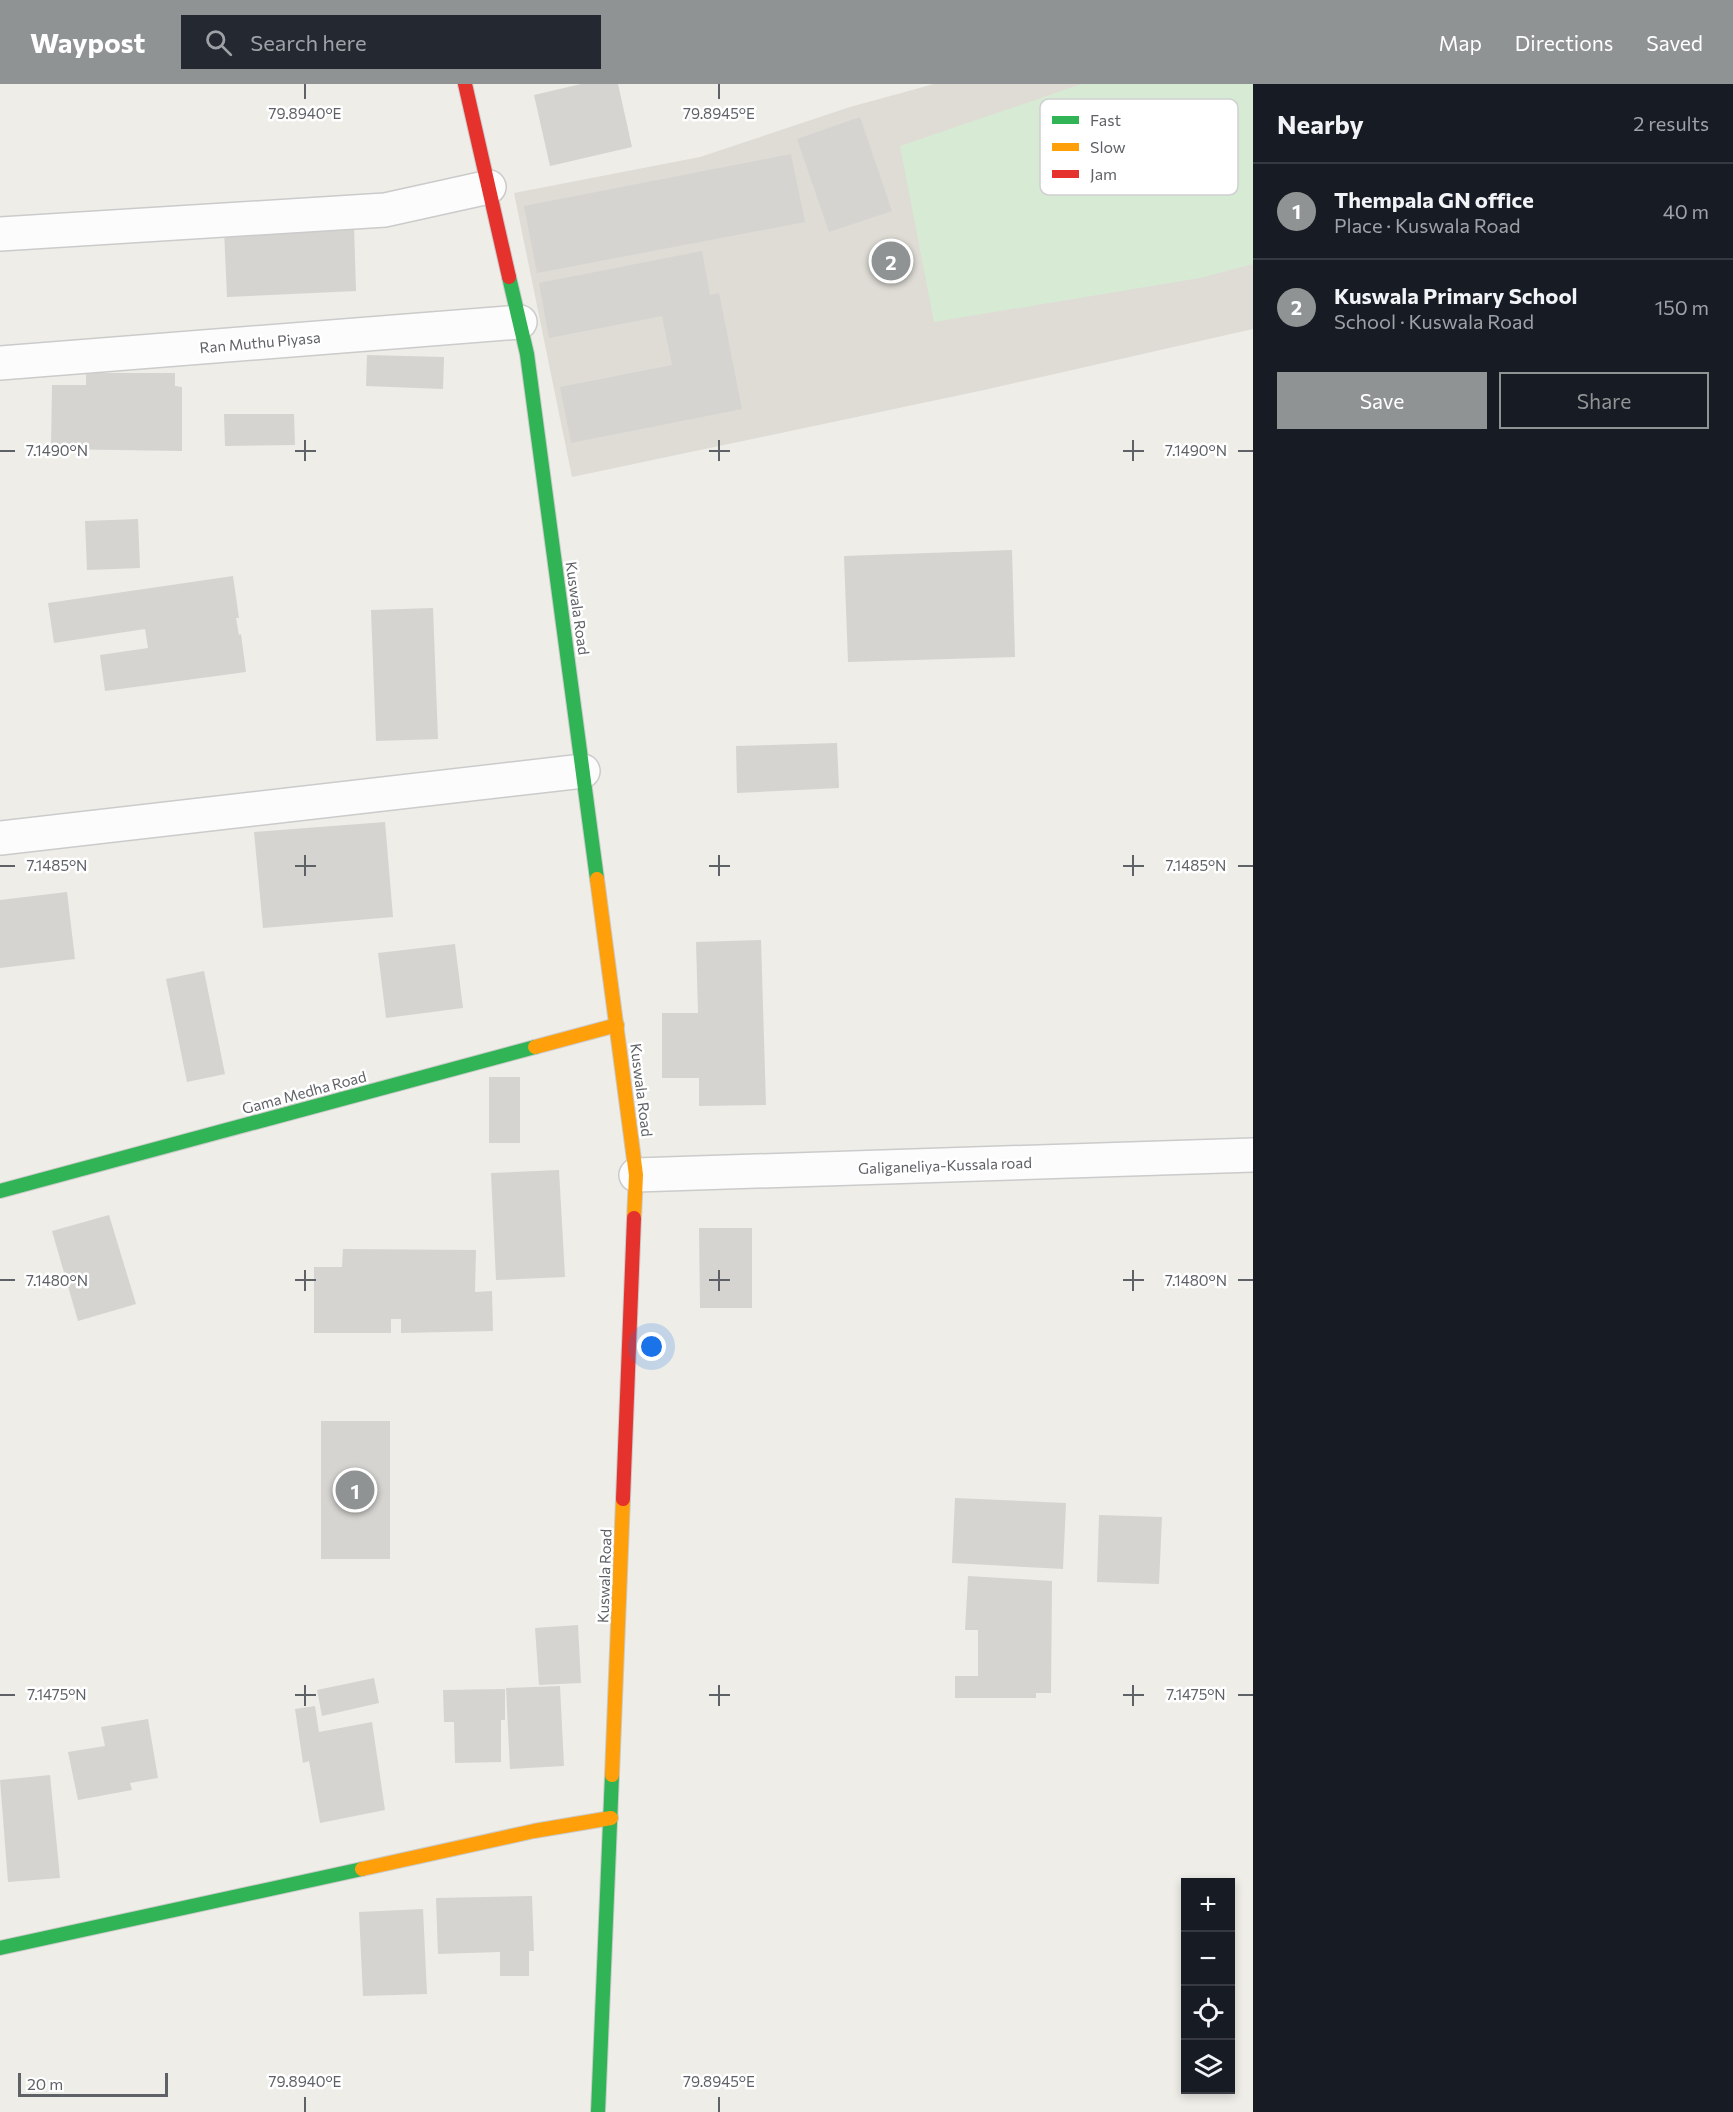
<!DOCTYPE html>
<meta charset="utf-8">
<style>
:root{--surface:#171b24;--page:#242831;--text:#f1f3f6;--muted:#9ea1a6;--line:#363941;--accent:#909394}
body{margin:0;font-family:Commissioner,sans-serif;background:var(--page);color:var(--text)}
.controls{position:absolute;right:18px;bottom:18px;display:grid;overflow:hidden;border-radius:0px;box-shadow:0 3px 9px #0003}
.controls button{width:54px;height:54px;display:grid;place-items:center;padding:0;border:0;border-bottom:2px solid var(--line);background:var(--surface);color:var(--text);font:30px sans-serif}
.scale{position:absolute;left:18px;bottom:15px;width:150px;box-sizing:border-box;padding-left:6px;border:3px solid #5e6267;border-top:0;font-size:16px;line-height:21px;white-space:nowrap;color:#5e6267;-webkit-text-stroke:4px #fff;paint-order:stroke}
.you{position:absolute;left:652px;top:1263px;width:21px;height:21px;margin:-15px;border:4px solid #fff;border-radius:50%;background:#1a73e8;box-shadow:0 0 0 9px #1a73e833}
.badge{display:grid;place-items:center;width:39px;height:39px;border-radius:50%;background:var(--accent);color:#fff;font-size:20px;font-weight:700}
.pin{position:absolute;translate:-50% -50%;border:3px solid #fff;box-shadow:0 2px 6px #0006}
.list{margin:0;padding:0;list-style:none}
h2{display:flex;justify-content:space-between;align-items:center;height:78px;margin:0;padding:0 24px;font-size:26px}
h2 small{font-size:20px;font-weight:400;color:var(--muted)}
.list li{display:grid;grid-template-columns:39px 1fr auto;gap:18px;align-items:center;box-sizing:border-box;height:96px;padding:0 24px;border-top:2px solid var(--line)}
.list b{display:block;font-size:22px;white-space:nowrap}
.list p{margin:0;font-size:20px;white-space:nowrap;color:var(--muted)}
.list em{font-size:20px;font-style:normal;color:var(--muted)}
.actions{display:flex;gap:12px;padding:18px 24px}
.actions a{flex:1;padding:14px 0;border:2px solid var(--accent);border-radius:0px;text-align:center;font-size:21px;color:var(--accent)}
.actions .main{background:var(--accent);color:#fff}
.icon{flex:none;width:33px;height:33px;fill:none;stroke:currentColor;stroke-width:2;stroke-linecap:round;stroke-linejoin:round}
.map{position:relative;flex:none;width:1253px;height:2028px;overflow:hidden}
header{display:flex;align-items:center;gap:36px;box-sizing:border-box;height:84px;padding:0 30px;background:var(--accent);color:#fff}
header strong{font-size:28px}
nav{display:flex;gap:33px;margin-inline-start:auto;font-size:21px}
.search{width:420px;height:54px;background:var(--page);display:flex;align-items:center;gap:15px;box-sizing:border-box;padding:0 21px;border-radius:0px;color:var(--muted);font-size:22px}
main{display:flex}
aside{flex:1;background:var(--surface)}
.map>svg:first-child{display:block}
.education{fill:#dfdcd6}
.green{fill:#d7ead4}
.building{fill:#d5d4d1}
.lines{fill:none;stroke-linecap:round;stroke-linejoin:round}
.street-casing{stroke:#cbcbcb;stroke-width:36}
.fast-casing{stroke:#cbcbca;stroke-width:16}
.slow-casing{stroke:#cbcbca;stroke-width:16}
.jam-casing{stroke:#cbcbca;stroke-width:16}
.street{stroke:#fcfcfc;stroke-width:33}
.fast{stroke:#30b455;stroke-width:14}
.slow{stroke:#ff9f0a;stroke-width:14}
.jam{stroke:#e5322d;stroke-width:14}
.ticks{fill:none;stroke:#5e6267;stroke-width:2}
.labels{text-anchor:middle;dominant-baseline:central;stroke-width:5;stroke-linejoin:round;paint-order:stroke}
.street-label{font-size:15px;fill:#5e6267;stroke:#fff}
.key{fill:#fff;stroke:#cfd0d1;stroke-width:1.5}
.key-label{font-size:16px;fill:#5e6267}
.ticks-label{font-size:15px;text-anchor:middle;fill:#5e6267;stroke:#fff;stroke-width:5;stroke-linejoin:round;paint-order:stroke}
</style>
<header>
<strong>Waypost</strong>
<div class="search"><svg class="icon" aria-label="search" viewBox="0 0 24 24"><circle cx="10" cy="10" r="6"/><path d="M15 15l6 6"/></svg>Search here</div>
<nav><a>Map</a><a>Directions</a><a>Saved</a></nav>
</header>
<main>
<div class="map">
<svg width="1253" height="2028" viewBox="0 0 1253 2028">
<rect width="100%" height="100%" fill="#eeede8"/>
<polygon class="education" points="934,0 1253,0 1253,245 984,306 572,393 514,109 700,73 850,23"/>
<polygon class="green" points="1082,0 1253,0 1253,180 1200,194 934,238 900,62"/>
<g class="building">
<polygon points="581,0 618,0 632,63 550,82 534,11"/>
<polygon points="860,33 892,127 829,148 797,55"/>
<polygon points="791,70 805,138 537,189 524,122"/>
<polygon points="354,141 356,207 227,213 224,146"/>
<polygon points="702,167 710,211 719,209 742,325 571,359 560,303 672,281 662,232 549,254 539,199"/>
<polygon points="367,271 444,273 443,305 366,302"/>
<polygon points="86,289 175,289 175,302 182,303 182,367 51,365 52,301 86,301"/>
<polygon points="224,330 294,330 295,361 225,362"/>
<polygon points="138,435 140,484 87,486 85,437"/>
<polygon points="1012,466 1015,573 848,578 844,472"/>
<polygon points="233,492 239,534 236,534 239,551 241,550 246,588 105,607 100,571 148,564 145,545 54,559 48,519"/>
<polygon points="433,524 438,655 376,657 371,526"/>
<polygon points="837,659 839,704 737,709 736,662"/>
<polygon points="385,738 393,833 263,844 254,748"/>
<polygon points="67,808 75,875 0,884 0,816"/>
<polygon points="761,856 766,1021 699,1022 699,994 662,994 662,929 698,929 696,858"/>
<polygon points="455,860 463,924 386,934 378,869"/>
<polygon points="204,887 225,990 187,998 166,895"/>
<rect x="489" y="993" width="31" height="66"/>
<polygon points="559,1086 565,1193 496,1196 491,1089"/>
<polygon points="109,1131 136,1220 78,1237 52,1147"/>
<polygon points="699,1144 752,1144 752,1224 700,1224"/>
<polygon points="343,1165 476,1166 475,1208 492,1207 493,1247 401,1249 401,1235 391,1235 391,1249 314,1249 314,1183 342,1183"/>
<rect x="321" y="1337" width="69" height="138"/>
<polygon points="955,1414 1066,1419 1063,1485 952,1479"/>
<polygon points="1099,1431 1162,1433 1159,1500 1097,1498"/>
<polygon points="968,1492 1052,1497 1051,1609 1036,1609 1036,1614 955,1614 955,1592 978,1592 978,1546 965,1546"/>
<polygon points="578,1541 581,1599 539,1601 535,1544"/>
<polygon points="374,1594 379,1619 322,1632 317,1606"/>
<polygon points="560,1602 564,1682 510,1685 506,1604"/>
<polygon points="505,1605 505,1636 501,1636 501,1678 455,1679 454,1638 444,1638 443,1606"/>
<polygon points="315,1622 319,1648 372,1638 385,1726 320,1739 309,1677 303,1679 295,1625"/>
<polygon points="148,1635 158,1694 130,1699 132,1706 78,1716 68,1668 105,1662 101,1643"/>
<polygon points="50,1691 60,1794 8,1798 0,1696"/>
<polygon points="532,1812 534,1867 529,1867 529,1892 500,1892 500,1868 438,1870 436,1814"/>
<polygon points="423,1825 427,1910 363,1912 359,1828"/>
</g>
<g class="lines">
<defs>
<g id="street">
<polyline points="0,150 385,126 489,103"/>
<polyline points="0,279 520,238"/>
<polyline points="0,754 583,687"/>
<polyline points="636,1091 1253,1071"/>
</g>
<g id="fast">
<polyline points="509,193 527,270 597,795"/>
<polyline points="0,1107 535,963"/>
<polyline points="0,1864 362,1785"/>
<polyline points="598,2028 612,1691"/>
</g>
<g id="slow">
<polyline points="597,795 636,1091 634,1134"/>
<polyline points="535,963 617,941"/>
<polyline points="612,1691 623,1415"/>
<polyline points="362,1785 534,1747 611,1734"/>
</g>
<g id="jam">
<polyline points="465,0 509,193"/>
<polyline points="623,1415 634,1134"/>
</g>
</defs>
<use href="#street" class="street-casing"/>
<use href="#fast" class="fast-casing"/>
<use href="#slow" class="slow-casing"/>
<use href="#jam" class="jam-casing"/>
<use href="#street" class="street"/>
<use href="#fast" class="fast"/>
<use href="#slow" class="slow"/>
<use href="#jam" class="jam"/>
</g>
<path class="ticks" d="M305,0V15M719,0V15M305,356V377M719,356V377M1133,356V377M0,367H15M295,367H316M709,367H730M1123,367H1144M1238,367H1253M305,771V792M719,771V792M1133,771V792M0,782H15M295,782H316M709,782H730M1123,782H1144M1238,782H1253M305,1186V1207M719,1186V1207M1133,1186V1207M0,1196H15M295,1196H316M709,1196H730M1123,1196H1144M1238,1196H1253M305,1601V1622M719,1601V1622M1133,1601V1622M0,1611H15M295,1611H316M709,1611H730M1123,1611H1144M1238,1611H1253M305,2013V2028M719,2013V2028"/>
<g class="labels">
<g class="street-label">
<text transform="translate(260 258) rotate(-5)">Ran Muthu Piyasa</text>
<text transform="translate(578 524) rotate(82)">Kuswala Road</text>
<text transform="translate(642 1006) rotate(83)">Kuswala Road</text>
<text transform="translate(304 1008) rotate(-15)">Gama Medha Road</text>
<text transform="translate(945 1081) rotate(-2)">Galiganeliya-Kussala road</text>
<text transform="translate(604 1492) rotate(-88)">Kuswala Road</text>
</g>
</g>
<rect x="1040" y="15" width="198" height="96" rx="9" class="key"/>
<rect x="1052" y="32" width="27" height="8" fill="#30b455"/>
<rect x="1052" y="59" width="27" height="8" fill="#ff9f0a"/>
<rect x="1052" y="86" width="27" height="8" fill="#e5322d"/>
<g class="key-label">
<text x="1090" y="42">Fast</text>
<text x="1090" y="69">Slow</text>
<text x="1090" y="96">Jam</text>
</g>
<g class="ticks-label">
<text x="305" y="35">79.8940°E</text>
<text x="719" y="35">79.8945°E</text>
<text x="57" y="372">7.1490°N</text>
<text x="1196" y="372">7.1490°N</text>
<text x="57" y="787">7.1485°N</text>
<text x="1196" y="787">7.1485°N</text>
<text x="57" y="1202">7.1480°N</text>
<text x="1196" y="1202">7.1480°N</text>
<text x="57" y="1616">7.1475°N</text>
<text x="1196" y="1616">7.1475°N</text>
<text x="305" y="2003">79.8940°E</text>
<text x="719" y="2003">79.8945°E</text>
</g>
</svg>
<div class="controls">
<button>+</button>
<button>−</button>
<button><svg class="icon" aria-label="locate" viewBox="0 0 24 24"><circle cx="12" cy="12" r="6"/><path d="M12 2v4M12 18v4M2 12h4M18 12h4"/></svg></button>
<button><svg class="icon" aria-label="layers" viewBox="0 0 24 24"><path d="M12 4l9 5-9 5-9-5zM3 14l9 5 9-5"/></svg></button>
</div>
<div class="scale">20 m</div>
<div class="you"></div>
<div class="pin badge" style="left:355px;top:1406px">1</div>
<div class="pin badge" style="left:891px;top:177px">2</div>
</div>
<aside>
<h2>Nearby<small>2 results</small></h2>
<ul class="list">
<li><span class="badge">1</span><div><b>Thempala GN office</b><p>Place · Kuswala Road</p></div><em>40 m</em></li>
<li><span class="badge">2</span><div><b>Kuswala Primary School</b><p>School · Kuswala Road</p></div><em>150 m</em></li>
</ul>
<div class="actions"><a class="main">Save</a><a>Share</a></div>
</aside>
</main>
